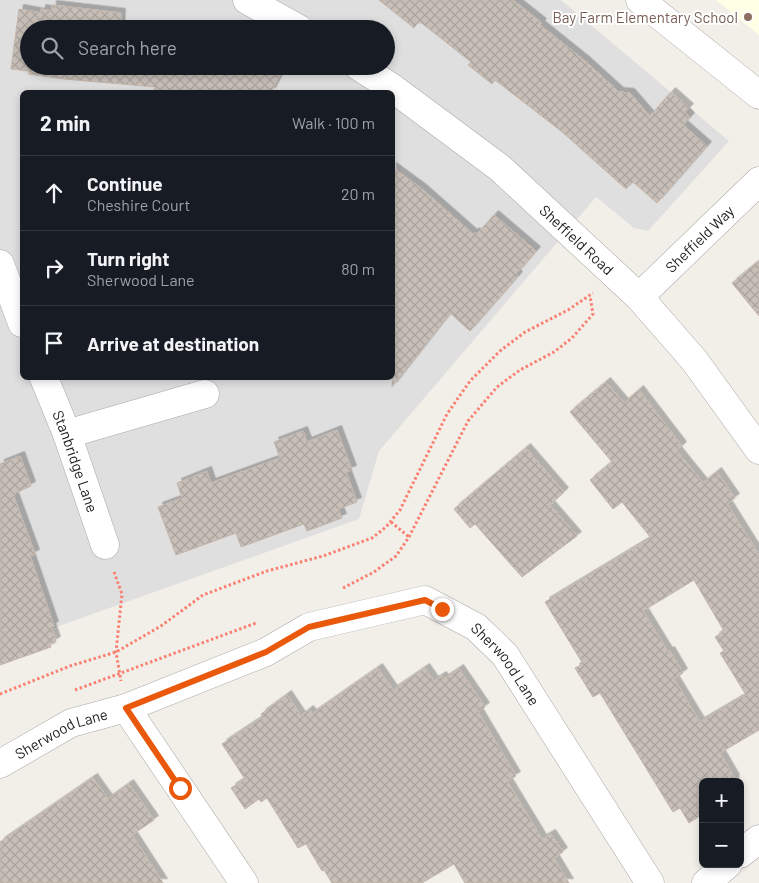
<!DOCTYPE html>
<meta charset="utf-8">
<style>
:root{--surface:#171b24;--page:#242831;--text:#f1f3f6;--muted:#9ea1a6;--line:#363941}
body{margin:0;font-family:Barlow,sans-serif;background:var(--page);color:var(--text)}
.controls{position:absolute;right:15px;bottom:15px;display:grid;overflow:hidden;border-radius:8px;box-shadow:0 2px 8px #0003}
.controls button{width:45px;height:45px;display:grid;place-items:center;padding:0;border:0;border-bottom:1px solid var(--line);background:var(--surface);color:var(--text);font:25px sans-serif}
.stop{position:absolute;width:15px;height:15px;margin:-11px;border:4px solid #ea580c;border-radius:50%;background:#fff}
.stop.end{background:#ea580c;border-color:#fff;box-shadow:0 1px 5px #0008}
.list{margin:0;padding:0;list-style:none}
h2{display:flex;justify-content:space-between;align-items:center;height:65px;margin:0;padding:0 20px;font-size:21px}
h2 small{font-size:16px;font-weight:400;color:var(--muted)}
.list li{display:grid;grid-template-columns:32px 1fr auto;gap:15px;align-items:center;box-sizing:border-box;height:75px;padding:0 20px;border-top:1px solid var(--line)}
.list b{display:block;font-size:19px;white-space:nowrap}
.list p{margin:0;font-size:16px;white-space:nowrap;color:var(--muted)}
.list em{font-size:16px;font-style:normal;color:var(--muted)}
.icon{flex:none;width:28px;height:28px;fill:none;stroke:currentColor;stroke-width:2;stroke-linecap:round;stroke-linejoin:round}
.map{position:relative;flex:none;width:759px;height:883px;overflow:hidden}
.search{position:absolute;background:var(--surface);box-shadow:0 2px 8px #0003;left:20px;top:20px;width:375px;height:55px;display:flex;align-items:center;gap:12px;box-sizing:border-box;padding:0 18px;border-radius:28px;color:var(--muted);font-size:19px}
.panel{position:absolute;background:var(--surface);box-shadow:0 2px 8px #0003;left:20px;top:90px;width:375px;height:290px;border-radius:8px}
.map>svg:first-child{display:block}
.residential{fill:#e0dfdf;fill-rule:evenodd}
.education{fill:#ffffe5}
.building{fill:url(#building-cross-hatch);stroke:#c4b6ab;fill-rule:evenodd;filter:url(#shadow)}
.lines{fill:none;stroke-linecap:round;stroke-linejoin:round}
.minor-casing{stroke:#a9a9a9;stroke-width:29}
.path{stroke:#fa8072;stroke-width:3;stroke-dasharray:2.5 2.5;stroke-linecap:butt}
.minor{stroke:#fff;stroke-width:28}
.route{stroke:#ea580c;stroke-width:6}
.education-dot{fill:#8d6e63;stroke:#fff;stroke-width:2}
.labels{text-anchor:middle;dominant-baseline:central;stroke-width:4;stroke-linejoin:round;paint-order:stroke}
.education-label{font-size:15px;fill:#785e54;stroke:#fff;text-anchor:end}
.street-label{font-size:15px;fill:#222;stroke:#fff}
</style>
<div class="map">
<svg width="759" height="883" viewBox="0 0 759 883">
<defs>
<pattern id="building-cross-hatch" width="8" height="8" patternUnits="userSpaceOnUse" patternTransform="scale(1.25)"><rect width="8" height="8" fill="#c7bfb8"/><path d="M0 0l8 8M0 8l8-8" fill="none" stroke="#aba49e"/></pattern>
<filter id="shadow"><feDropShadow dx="4.5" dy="-4.5" stdDeviation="0" flood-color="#0004"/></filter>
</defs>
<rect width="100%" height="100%" fill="#f2efe9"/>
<path class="residential" d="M0,0H561L729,141L648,231L634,228L596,197L379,451L359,519L0,647ZM29,29H386V66H29ZM22,92H392V378H22Z"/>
<polygon class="education" points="716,0 759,0 759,35"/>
<g class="building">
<polygon points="379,0 513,0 542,23 540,25 585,61 619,92 630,93 650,116 671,92 689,108 685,112 690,117 683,125 707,146 657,203 633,182 626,189 561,131 495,80 492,84 468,65 471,62 419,21 414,28"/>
<polygon points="52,5 121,13 120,29 29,29 29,66 265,66 280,75 271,92 153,92 155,87 64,79 29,74 29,71 11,69 19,9 41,13 41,9 52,11"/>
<polygon points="392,167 422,189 473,234 475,232 477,234 494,215 536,251 516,274 518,276 470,331 450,313 392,387"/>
<polygon points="759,261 759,316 732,283"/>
<path d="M606,382L624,403L639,390L682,446L677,451L703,483L717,472L735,498L727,504L759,555V730L720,753L735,779L734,780L735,782H703V814L689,823L680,808L673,812L600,693L593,697L575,668L583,664L545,602L651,538L622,502L613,509L590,480L612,462L570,412ZM694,580L724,631L715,637L724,651L720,653L746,695L700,722L674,679L683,673L670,651L668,652L643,611Z"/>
<polygon points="337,430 352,470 346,472 357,502 338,509 342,518 307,531 304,524 241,547 236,533 176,555 158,507 182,498 177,483 207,471 211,483 280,458 274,442 303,431 307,442"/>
<polygon points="526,448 564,492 550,505 577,536 522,577 475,524 470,528 454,509"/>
<polygon points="20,456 31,486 13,494 35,554 30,556 54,626 51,627 56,641 50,644 51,647 0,665 0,464"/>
<polygon points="378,668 393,690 425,668 434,681 442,676 444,679 459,669 485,707 478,712 516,776 507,781 542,839 551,834 563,852 554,858 569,883 465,883 454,864 422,883 332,883 324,870 322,871 306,844 298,848 267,798 261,802 259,799 245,809 231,788 245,779 222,744 263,717 261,714 287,695 301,716 309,710 312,714"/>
<polygon points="93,778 108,799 129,784 154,820 132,835 163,883 0,883 0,842"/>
</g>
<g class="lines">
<defs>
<g id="minor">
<polyline points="247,0 299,29"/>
<polyline points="640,0 759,95"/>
<path id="s1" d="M358,66L391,87L500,168L639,297L694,360L759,450"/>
<polyline points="0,264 22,323"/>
<path id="s2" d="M639,297L759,181"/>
<path id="s3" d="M44,378L67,434L105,545"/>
<polyline points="67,434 205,394"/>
<polyline points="126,708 244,883"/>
<path id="s4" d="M0,764L71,723L126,708L266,652L309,627L425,600L476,627L505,655L650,883"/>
<polyline points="740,854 759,839"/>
<polyline points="706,883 728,864"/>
</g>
</defs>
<use href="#minor" class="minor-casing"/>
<g class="path">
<polyline points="391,522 409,537"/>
<polyline points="114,572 122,594 116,652 121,681"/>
<polyline points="343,588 374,572 396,556 409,537 468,421 497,387 520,370 554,352 572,338 593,314 590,296"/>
<polyline points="75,690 256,623"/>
<polyline points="0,694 70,666 116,652 161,626 203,595 267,571 323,556 372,538 386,527 400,510 447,414 470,381 500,351 525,332 568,310 593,293"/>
</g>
<use href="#minor" class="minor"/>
</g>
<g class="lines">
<polyline class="route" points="180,788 126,708 266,652 309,627 425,600 442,609"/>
</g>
<circle class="education-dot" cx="748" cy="17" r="5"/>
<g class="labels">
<g class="education-label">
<text x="738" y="17">Bay Farm Elementary School</text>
</g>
<g class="street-label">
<text stroke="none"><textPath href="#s1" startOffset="280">Sheffield Road</textPath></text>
<text stroke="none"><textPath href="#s2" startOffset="84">Sheffield Way</textPath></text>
<text stroke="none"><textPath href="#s3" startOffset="89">Stanbridge Lane</textPath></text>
<text stroke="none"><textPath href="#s4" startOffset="564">Sherwood Lane</textPath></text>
<text stroke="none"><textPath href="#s4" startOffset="69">Sherwood Lane</textPath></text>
</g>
</g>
</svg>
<div class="controls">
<button>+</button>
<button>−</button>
</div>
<div class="stop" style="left:180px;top:788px"></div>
<div class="stop end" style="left:442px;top:609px"></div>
<div class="search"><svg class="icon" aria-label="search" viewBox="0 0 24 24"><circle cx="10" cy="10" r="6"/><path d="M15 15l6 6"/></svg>Search here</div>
<section class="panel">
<h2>2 min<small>Walk · 100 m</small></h2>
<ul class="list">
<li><svg class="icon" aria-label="ahead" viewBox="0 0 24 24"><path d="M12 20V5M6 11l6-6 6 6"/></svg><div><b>Continue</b><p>Cheshire Court</p></div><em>20 m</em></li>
<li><svg class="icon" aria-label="right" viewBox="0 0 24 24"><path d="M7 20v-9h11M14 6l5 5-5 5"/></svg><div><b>Turn right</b><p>Sherwood Lane</p></div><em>80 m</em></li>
<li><svg class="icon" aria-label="arrive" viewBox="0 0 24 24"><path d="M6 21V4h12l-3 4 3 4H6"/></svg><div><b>Arrive at destination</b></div></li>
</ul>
</section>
</div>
